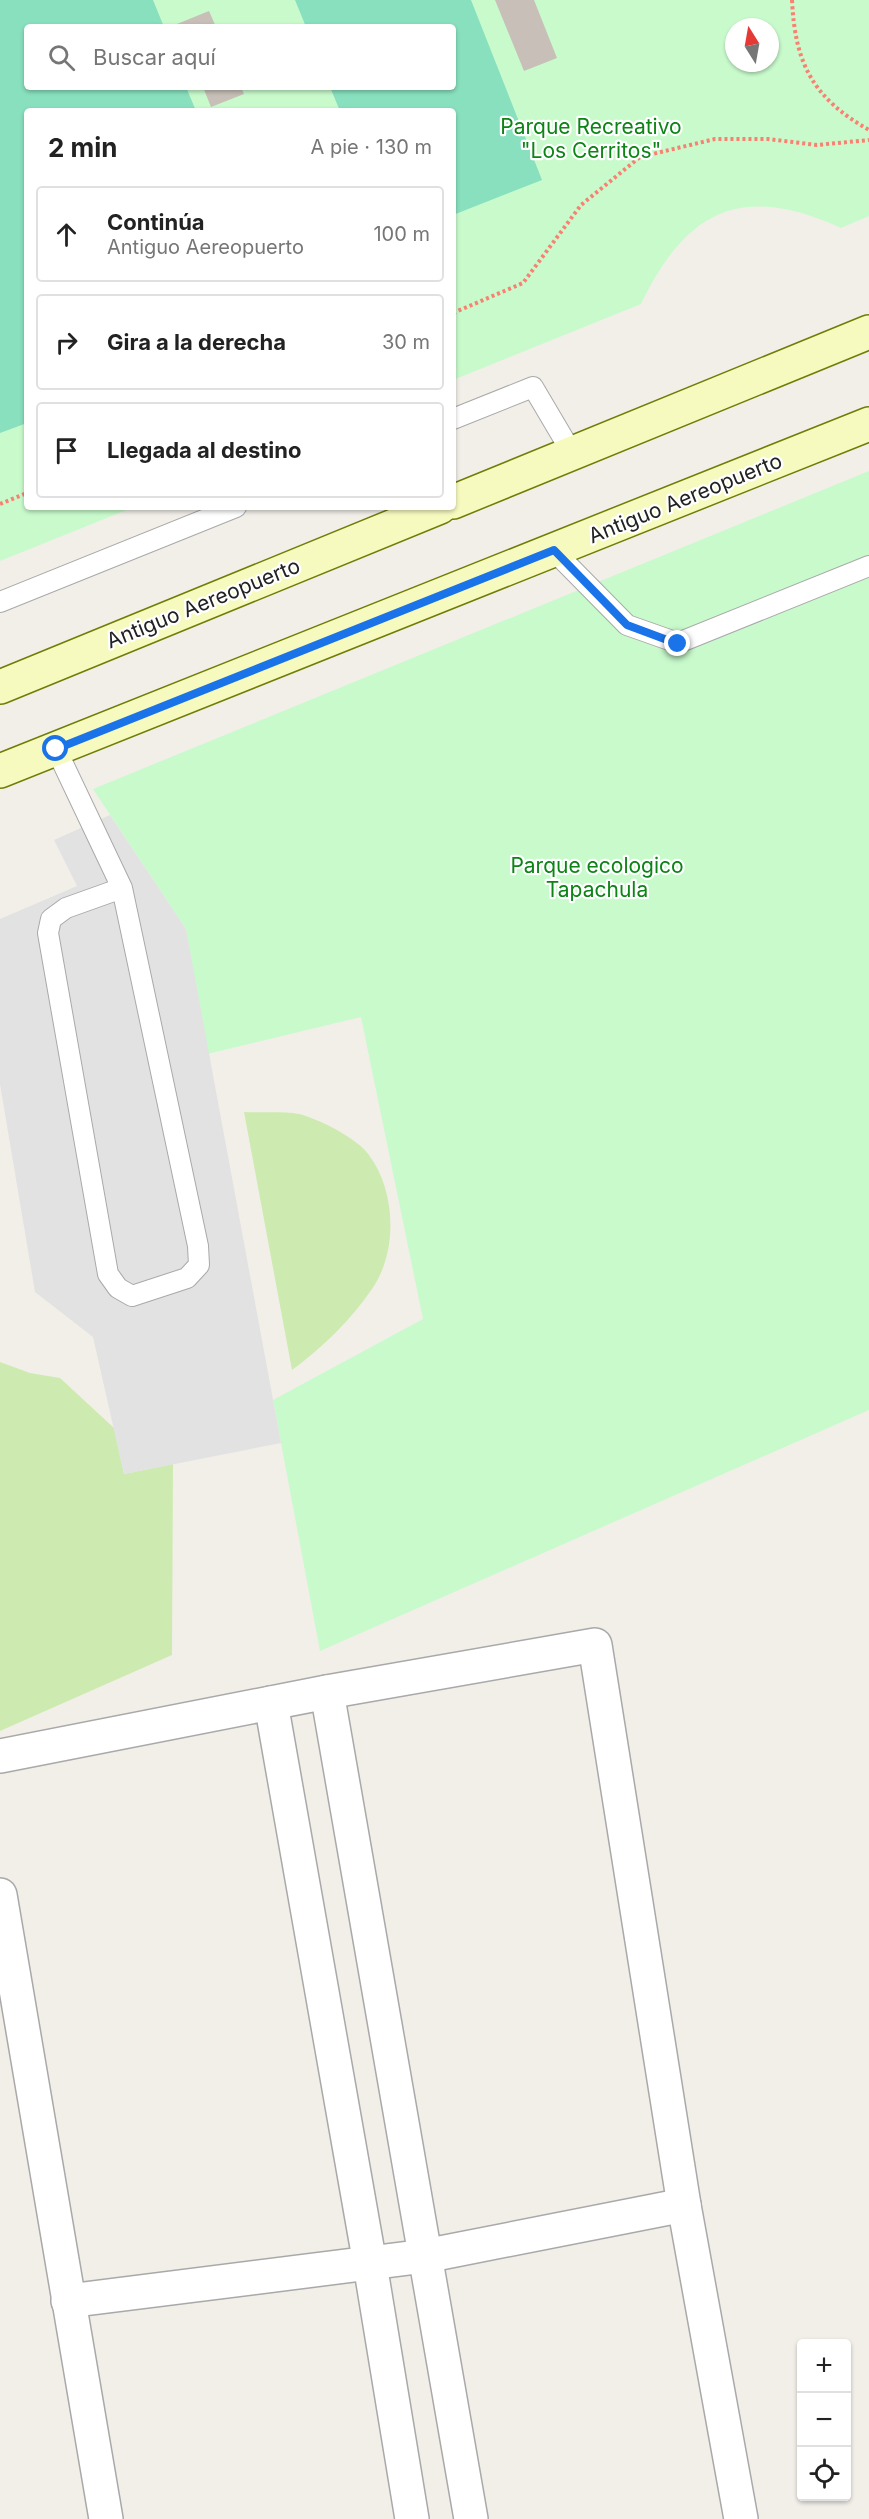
<!DOCTYPE html>
<html lang="es">
<meta charset="utf-8">
<style>
:root{--surface:#fff;--page:#f6f6f6;--text:#222;--muted:#767676;--line:#e0e0e0}
body{margin:0;font-family:Inter,sans-serif;background:var(--page);color:var(--text)}
.controls{position:absolute;right:18px;bottom:18px;display:grid;overflow:hidden;border-radius:6px;box-shadow:0 2px 4px #0004}
.controls button{width:54px;height:54px;display:grid;place-items:center;padding:0;border:0;border-bottom:2px solid var(--line);background:var(--surface);color:var(--text);font:30px sans-serif}
.compass{position:absolute;left:725px;top:18px;width:54px;height:54px;border-radius:50%;background:var(--surface);box-shadow:0 2px 4px #0004;rotate:349deg}
.stop{position:absolute;width:18px;height:18px;margin:-14px;border:4px solid #1a73e8;border-radius:50%;background:#fff}
.stop.end{background:#1a73e8;border-color:#fff;box-shadow:0 2px 6px #0008}
.list{margin:0;padding:0;list-style:none}
h2{display:flex;justify-content:space-between;align-items:center;height:78px;margin:0;padding:0 24px;font-size:26px}
h2 small{font-size:20px;font-weight:400;color:var(--muted)}
.list li{display:grid;grid-template-columns:39px 1fr auto;gap:18px;align-items:center;box-sizing:border-box;height:96px;margin:0 12px 12px;padding:0 12px;border:2px solid var(--line);border-radius:6px}
.list b{display:block;font-size:22px;white-space:nowrap}
.list p{margin:0;font-size:20px;white-space:nowrap;color:var(--muted)}
.list em{font-size:20px;font-style:normal;color:var(--muted)}
.icon{flex:none;width:33px;height:33px;fill:none;stroke:currentColor;stroke-width:2;stroke-linecap:round;stroke-linejoin:round}
.map{position:relative;flex:none;width:869px;height:2519px;overflow:hidden}
.search{position:absolute;background:var(--surface);box-shadow:0 2px 4px #0004;left:24px;top:24px;width:432px;height:66px;display:flex;align-items:center;gap:15px;box-sizing:border-box;padding:0 21px;border-radius:6px;color:var(--muted);font-size:22px}
.panel{position:absolute;background:var(--surface);box-shadow:0 2px 4px #0004;left:24px;top:108px;width:432px;height:402px;border-radius:6px}
.map>svg:first-child{display:block}
.grass{fill:#cdebb0}
.park{fill:#c8facc;fill-rule:evenodd}
.pitch{fill:#88e0be}
.parking{fill:#e2e2e2}
.building{fill:#c7bfb8}
.lines{fill:none;stroke-linecap:round;stroke-linejoin:round}
.service-casing{stroke:#a9a9a9;stroke-width:22}
.minor-casing{stroke:#a9a9a9;stroke-width:36}
.secondary-casing{stroke:#707d05;stroke-width:36}
.path{stroke:#fa8072;stroke-width:4;stroke-dasharray:3 3;stroke-linecap:butt}
.service{stroke:#fff;stroke-width:20}
.minor{stroke:#fff;stroke-width:33}
.secondary{stroke:#f7fabf;stroke-width:33}
.route{stroke:#1a73e8;stroke-width:8}
.labels{text-anchor:middle;dominant-baseline:central;stroke-width:4.5;stroke-linejoin:round;paint-order:stroke}
.park-label{font-size:21px;fill:#0c8416;stroke:#fff}
.street-label{font-size:21px;fill:#222;stroke:#fff}
</style>
<div class="map">
<svg width="869" height="2519" viewBox="0 0 869 2519">
<rect width="100%" height="100%" fill="#f2efe9"/>
<g class="grass">
<path d="M244,1112C261,1113 282,1111 299,1114C319,1119 357,1138 369,1155C396,1191 398,1252 372,1289C351,1320 321,1349 292,1370Z"/>
<polygon points="0,1362 30,1373 60,1378 114,1428 124,1474 173,1464 172,1655 0,1731"/>
</g>
<g class="park">
<path d="M0,0H869V216L841,228C742,183 687,209 641,304L453,380V111H27V507H134L0,561ZM27,27H453V87H27ZM734,27H770V63H734Z"/>
<polygon points="869,471 869,1410 320,1651 273,1400 423,1319 361,1017 207,1054 186,929 93,789"/>
</g>
<g class="pitch">
<polygon points="0,0 153,0 164,27 27,27 27,87 186,87 196,111 27,111 27,423 0,433"/>
<polygon points="295,0 471,0 542,180 453,215 453,111 340,111 330,87 453,87 453,27 306,27"/>
</g>
<polygon class="parking" points="110,815 186,929 281,1443 124,1474 93,1337 35,1292 0,1084 0,919 77,886 54,840"/>
<g class="building">
<polygon points="495,0 534,0 557,58 524,71"/>
<polygon points="209,11 216,27 178,27 177,24"/>
<polygon points="203,87 241,87 244,94 211,107"/>
</g>
<g class="lines">
<defs>
<g id="service">
<polyline points="453,419 533,387 572,453"/>
<polyline points="554,551 627,625 678,643 869,566"/>
<polyline points="0,602 236,507"/>
<polyline points="56,749 122,888 198,1246 199,1265 187,1278 132,1296 118,1288 108,1274 48,933 51,919 66,908 122,888"/>
</g>
<g id="minor">
<polyline points="327,1692 471,2519"/>
<polyline points="271,1703 370,2264 412,2519"/>
<polyline points="0,1756 327,1692 595,1645 684,2205 741,2519"/>
<polyline points="0,1895 106,2519"/>
<polyline points="68,2301 425,2256 684,2205"/>
</g>
<g id="secondary">
<polyline points="453,502 869,332"/>
<polyline points="0,687 440,507"/>
<polyline points="0,771 869,424"/>
</g>
</defs>
<use href="#service" class="service-casing"/>
<use href="#minor" class="minor-casing"/>
<use href="#secondary" class="secondary-casing"/>
<g class="path">
<path d="M792,0C795,64 813,98 869,130"/>
<polyline points="453,313 523,283 581,205 640,157 715,139 768,139 817,145 869,140"/>
<polyline points="0,504 27,493"/>
</g>
<use href="#service" class="service"/>
<use href="#minor" class="minor"/>
<use href="#secondary" class="secondary"/>
</g>
<g class="lines">
<polyline class="route" points="56,749 554,550 627,625 678,644"/>
</g>
<g class="labels">
<g class="park-label">
<text x="591" y="126">Parque Recreativo<tspan x="591" dy="24">"Los Cerritos"</tspan></text>
<text x="597" y="865">Parque ecologico<tspan x="597" dy="24">Tapachula</tspan></text>
</g>
<g class="street-label">
<text transform="translate(685 498) rotate(-22)">Antiguo Aereopuerto</text>
<text transform="translate(203 603) rotate(-22)">Antiguo Aereopuerto</text>
</g>
</g>
</svg>
<div class="controls">
<button>+</button>
<button>−</button>
<button><svg class="icon" aria-label="locate" viewBox="0 0 24 24"><circle cx="12" cy="12" r="6"/><path d="M12 2v4M12 18v4M2 12h4M18 12h4"/></svg></button>
</div>
<svg class="compass" viewBox="-18 -18 36 36"><path d="M0-13l5 13h-10z" fill="#e53935"/><path d="M0 13l5-13h-10z" fill="#767676"/></svg>
<div class="stop" style="left:56px;top:749px"></div>
<div class="stop end" style="left:678px;top:644px"></div>
<div class="search"><svg class="icon" aria-label="search" viewBox="0 0 24 24"><circle cx="10" cy="10" r="6"/><path d="M15 15l6 6"/></svg>Buscar aquí</div>
<section class="panel">
<h2>2 min<small>A pie · 130 m</small></h2>
<ul class="list">
<li><svg class="icon" aria-label="ahead" viewBox="0 0 24 24"><path d="M12 20V5M6 11l6-6 6 6"/></svg><div><b>Continúa</b><p>Antiguo Aereopuerto</p></div><em>100 m</em></li>
<li><svg class="icon" aria-label="right" viewBox="0 0 24 24"><path d="M7 20v-9h11M14 6l5 5-5 5"/></svg><div><b>Gira a la derecha</b></div><em>30 m</em></li>
<li><svg class="icon" aria-label="arrive" viewBox="0 0 24 24"><path d="M6 21V4h12l-3 4 3 4H6"/></svg><div><b>Llegada al destino</b></div></li>
</ul>
</section>
</div>
